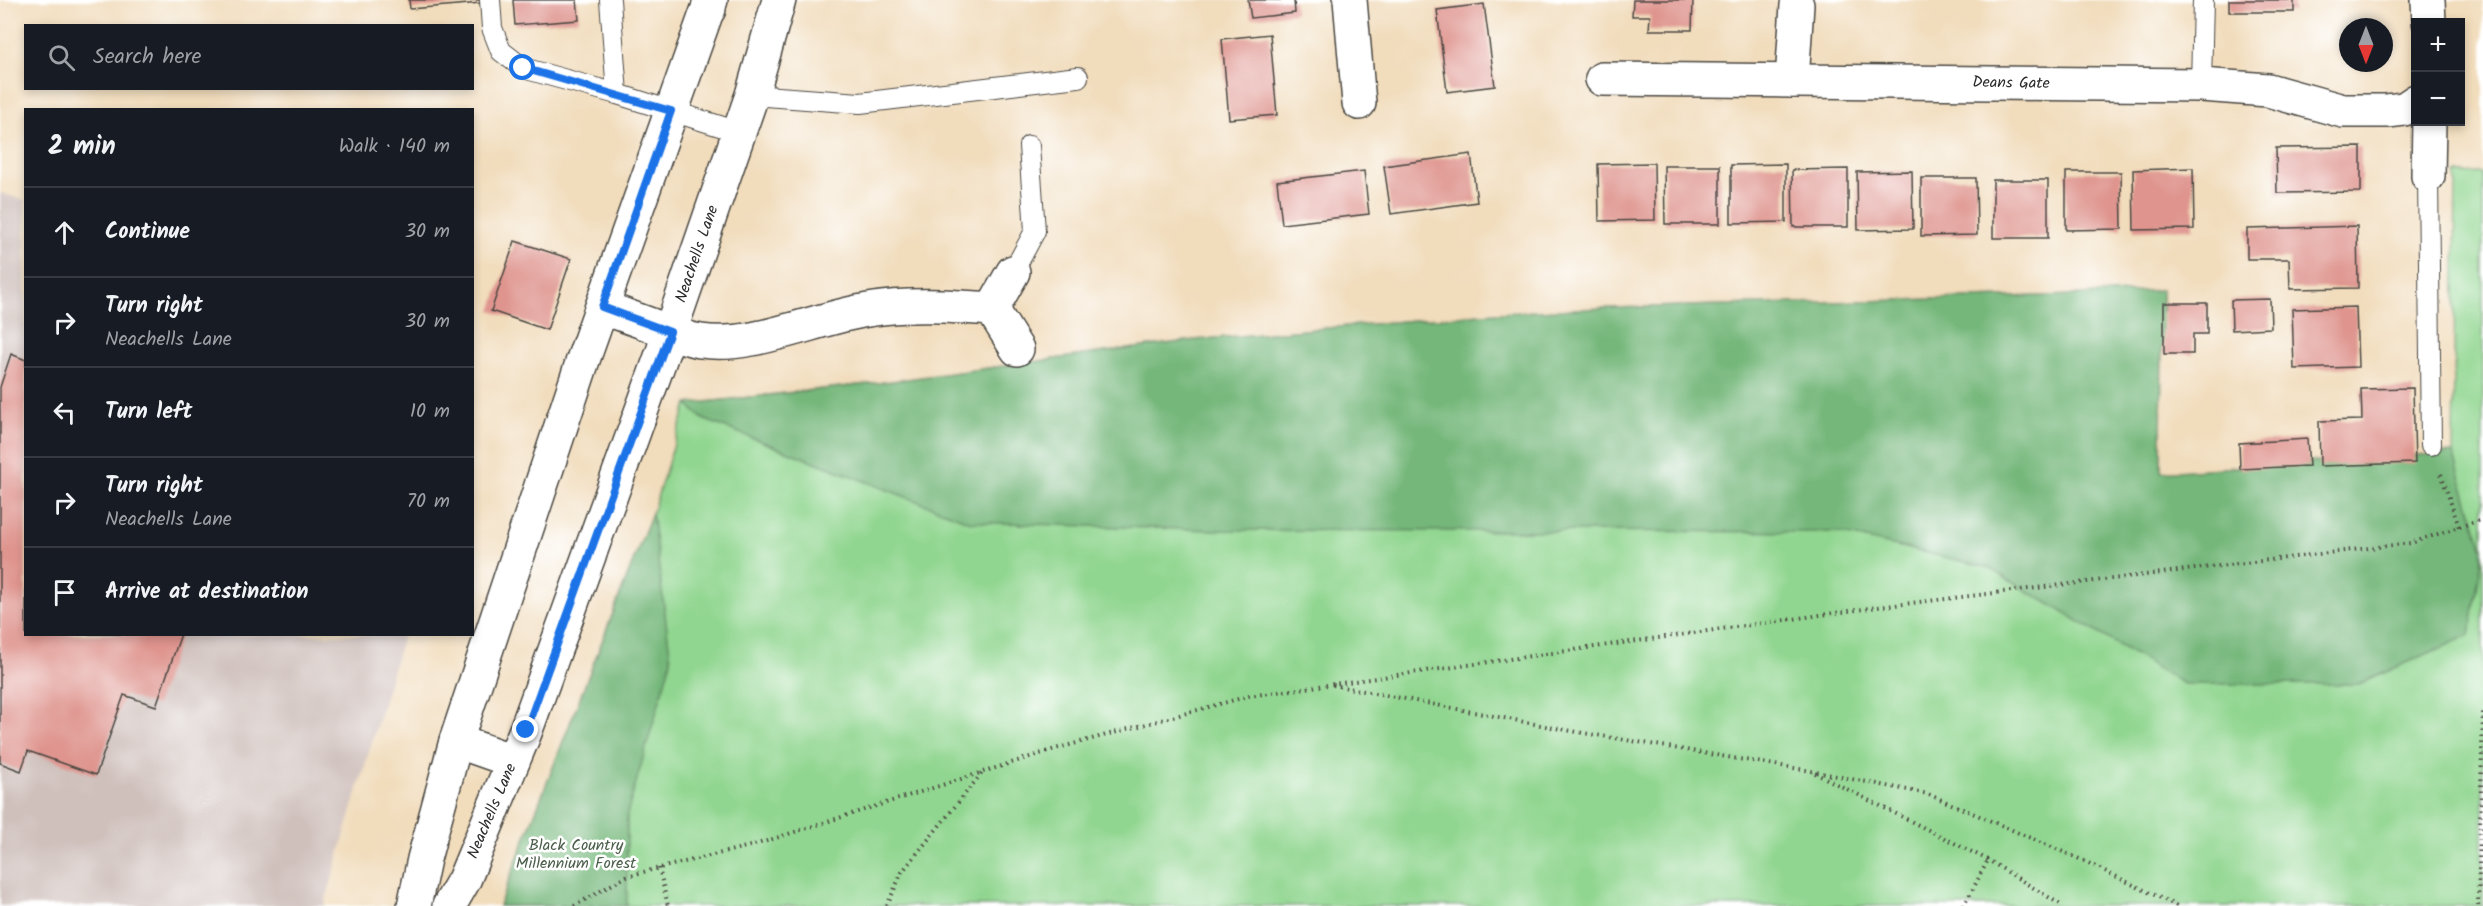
<!DOCTYPE html>
<meta charset="utf-8">
<style>
:root{--surface:#171b24;--page:#242831;--text:#f1f3f6;--muted:#9ea1a6;--line:#363941}
body{margin:0;font-family:Kalam,sans-serif;background:var(--page);color:var(--text)}
.controls{position:absolute;right:18px;top:18px;display:grid;overflow:hidden;border-radius:0px;box-shadow:0 3px 9px #0003}
.controls button{width:54px;height:54px;display:grid;place-items:center;padding:0;border:0;border-bottom:2px solid var(--line);background:var(--surface);color:var(--text);font:30px sans-serif}
.compass{position:absolute;left:2339px;top:18px;width:54px;height:54px;border-radius:50%;background:var(--surface);box-shadow:0 3px 9px #0003;rotate:180deg}
.stop{position:absolute;width:18px;height:18px;margin:-14px;border:4px solid #1a73e8;border-radius:50%;background:#fff}
.stop.end{background:#1a73e8;border-color:#fff;box-shadow:0 2px 6px #0008}
.list{margin:0;padding:0;list-style:none}
h2{display:flex;justify-content:space-between;align-items:center;height:78px;margin:0;padding:0 24px;font-size:26px}
h2 small{font-size:20px;font-weight:400;color:var(--muted)}
.list li{display:grid;grid-template-columns:39px 1fr auto;gap:18px;align-items:center;box-sizing:border-box;height:90px;padding:0 24px;border-top:2px solid var(--line)}
.list b{display:block;font-size:22px;white-space:nowrap}
.list p{margin:0;font-size:20px;white-space:nowrap;color:var(--muted)}
.list em{font-size:20px;font-style:normal;color:var(--muted)}
.icon{flex:none;width:33px;height:33px;fill:none;stroke:currentColor;stroke-width:2;stroke-linecap:round;stroke-linejoin:round}
.map{position:relative;flex:none;width:2483px;height:906px;overflow:hidden}
.search{position:absolute;background:var(--surface);box-shadow:0 3px 9px #0003;left:24px;top:24px;width:450px;height:66px;display:flex;align-items:center;gap:15px;box-sizing:border-box;padding:0 21px;border-radius:0px;color:var(--muted);font-size:22px}
.panel{position:absolute;background:var(--surface);box-shadow:0 3px 9px #0003;left:24px;top:108px;width:450px;height:528px;border-radius:0px}
.map>svg:first-child{display:block}
.industrial{fill:#cfc0bb}
.green{fill:#91d690;stroke:#5e805e;stroke-width:1.5}
.forest{fill:#74b77a;stroke:#507152;stroke-width:1.5}
.building{fill:#df948e}
.lines{fill:none;stroke-linecap:round;stroke-linejoin:round}
.lane-casing{stroke:#494641;stroke-width:22}
.street-casing{stroke:#494641;stroke-width:36}
.secondary-casing{stroke:#494641;stroke-width:36}
.highway-casing{stroke:#494641;stroke-width:36}
.path{stroke:#494641;stroke-width:4;stroke-dasharray:1.5 4.5;stroke-linecap:butt}
.lane{stroke:#fff;stroke-width:20}
.street{stroke:#fff;stroke-width:33}
.secondary{stroke:#fff;stroke-width:33}
.highway{stroke:#fff;stroke-width:33}
.route{stroke:#1a73e8;stroke-width:8}
.labels{text-anchor:middle;dominant-baseline:central;stroke-width:5;stroke-linejoin:round;paint-order:stroke}
.street-label{font-size:16px;fill:#2b2b2b;stroke:#fff}
.park-label{font-size:16px;fill:#4a5e49;stroke:#fff}
</style>
<div class="map">
<svg width="2483" height="906" viewBox="0 0 2483 906">
<rect width="100%" height="100%" fill="#fff"/>
<filter id="ink" filterUnits="userSpaceOnUse"><feTurbulence type="fractalNoise" baseFrequency=".0167" numOctaves="2"/><feDisplacementMap in="SourceGraphic" scale="12" xChannelSelector="R" yChannelSelector="G"/><feConvolveMatrix kernelMatrix="1 2 1 2 8 2 1 2 1" color-interpolation-filters="sRGB"/></filter>
<filter id="wash" filterUnits="userSpaceOnUse"><feTurbulence type="fractalNoise" baseFrequency=".008" numOctaves="4" result="noise"/><feDisplacementMap in="SourceGraphic" scale="24" xChannelSelector="R" yChannelSelector="G"/><feGaussianBlur stdDeviation="1.35" result="paint"/><feColorMatrix in="noise" values="0 0 0 0 0 0 0 0 0 0 0 0 0 0 0 0 0 1.4 0 .05"/><feComposite in="paint" operator="in"/></filter>
<g filter="url(#wash)">
<rect width="100%" height="100%" fill="#f1dcbb"/>
<polygon class="industrial" points="0,193 25,200 26,634 403,635 324,906 0,906"/>
<polygon class="green" points="2483,173 2483,906 499,906 652,513 687,404 878,383 1195,340 1481,314 1577,309 2082,295 2162,290 2161,472 2453,453 2456,174"/>
<g class="forest">
<polygon points="2162,290 2161,472 2453,453 2483,550 2470,635 2359,684 2184,684 1987,567 1836,532 1214,530 971,522 703,419 687,404 878,383 1195,340 1481,314 1577,309 2082,295"/>
<polygon points="652,513 671,661 627,814 627,906 499,906"/>
</g>
<g id="blocks">
<g class="building">
<polygon points="409,0 481,0 481,3 410,9"/>
<polygon points="513,0 577,0 579,20 515,25"/>
<polygon points="1248,0 1294,0 1295,13 1251,18"/>
<polygon points="1633,0 1693,0 1692,30 1649,30 1650,16 1632,16"/>
<rect x="2229" y="0" width="65" height="12"/>
<polygon points="1484,4 1495,86 1447,92 1437,10"/>
<polygon points="1270,34 1277,115 1229,119 1222,39"/>
<polygon points="2361,147 2361,192 2277,193 2276,148"/>
<polygon points="1471,154 1477,202 1391,214 1384,166"/>
<polygon points="1654,163 1655,220 1599,221 1598,164"/>
<polygon points="1786,164 1786,222 1731,223 1731,165"/>
<polygon points="1664,166 1720,166 1720,224 1665,224"/>
<polygon points="2193,168 2194,229 2134,230 2133,170"/>
<polygon points="1848,169 1848,227 1793,227 1792,170"/>
<polygon points="1364,171 1369,214 1282,224 1277,181"/>
<polygon points="1912,171 1913,229 1858,230 1857,172"/>
<polygon points="2066,172 2121,172 2122,229 2066,230"/>
<polygon points="1921,178 1976,178 1977,235 1921,236"/>
<rect x="1993" y="180" width="55" height="58"/>
<polygon points="2357,226 2358,288 2290,289 2289,259 2247,259 2247,229"/>
<polygon points="515,241 571,259 547,330 491,311"/>
<polygon points="2270,299 2271,328 2232,330 2231,300"/>
<polygon points="2164,303 2207,303 2207,334 2193,334 2193,354 2164,354"/>
<polygon points="2356,307 2358,367 2294,369 2292,309"/>
<polygon points="11,354 26,360 26,634 181,634 156,706 124,695 96,775 28,751 21,771 0,763 0,387"/>
<polygon points="2413,388 2415,463 2320,466 2319,421 2362,420 2361,389"/>
<polygon points="2307,439 2309,466 2240,469 2239,443"/>
</g>
</g>
</g>
<g filter="url(#ink)">
<use href="#blocks" fill-opacity="0" stroke="#494641" stroke-width="1.5"/>
<g class="lines">
<defs>
<g id="lane">
<polyline points="490,0 492,28 501,51 523,68 617,94 739,132"/>
<polyline points="610,0 617,94"/>
<polyline points="2201,85 2203,0"/>
<polyline points="752,95 860,103 1078,77"/>
<polyline points="2428,176 2431,445"/>
<polyline points="1013,272 1035,231 1029,146"/>
</g>
<g id="street">
<polyline points="1350,0 1359,103"/>
<polyline points="2428,0 2429,22"/>
<polyline points="1602,79 2201,85 2268,90 2343,111 2387,111 2404,109 2416,101"/>
<polyline points="1792,81 1797,5"/>
<polyline points="2428,176 2429,122"/>
<polyline points="992,309 1013,272"/>
<path d="M670,332C680,335 690,340 701,341C752,349 816,318 868,310C908,303 951,306 992,309L1017,349"/>
</g>
<g id="secondary">
<polyline points="602,307 670,332"/>
<polyline points="456,741 513,761"/>
<polyline points="414,906 424,859 456,741 583,360 711,0"/>
<polyline points="449,906 464,880 526,730 670,332 752,95 779,0"/>
</g>
<polyline id="highway" points="709,9 709,0"/>
</defs>
<use href="#lane" class="lane-casing"/>
<use href="#street" class="street-casing"/>
<use href="#secondary" class="secondary-casing"/>
<use href="#highway" class="highway-casing"/>
<g class="path">
<polyline points="2441,474 2459,527"/>
<polyline points="1333,685 1566,730 1811,771 1928,794 2082,860 2177,906"/>
<polyline points="1815,773 1988,860 2063,906"/>
<polyline points="659,868 668,906"/>
<polyline points="574,906 627,876 754,845 1055,749 1249,696 1870,608 2411,543 2483,519"/>
<polyline points="887,906 902,872 982,773"/>
<polyline points="1964,906 1988,860"/>
<polyline points="2478,906 2483,712"/>
</g>
<use href="#lane" class="lane"/>
<use href="#street" class="street"/>
<use href="#secondary" class="secondary"/>
<use href="#highway" class="highway"/>
</g>
</g>
<g class="lines" filter="url(#ink)">
<polyline class="route" points="523,68 671,111 602,307 670,332 526,730"/>
</g>
<g class="labels">
<g class="street-label">
<text transform="translate(2011 83) rotate(1)">Deans Gate</text>
<text transform="translate(697 254) rotate(-71)">Neachells Lane</text>
<text transform="translate(492 811) rotate(-67)">Neachells Lane</text>
</g>
<g class="park-label">
<text x="576" y="845">Black Country<tspan x="576" dy="18">Millennium Forest</tspan></text>
</g>
</g>
</svg>
<div class="controls">
<button>+</button>
<button>−</button>
</div>
<svg class="compass" viewBox="-18 -18 36 36"><path d="M0-13l5 13h-10z" fill="#e53935"/><path d="M0 13l5-13h-10z" fill="#9ea1a6"/></svg>
<div class="stop" style="left:523px;top:68px"></div>
<div class="stop end" style="left:526px;top:730px"></div>
<div class="search"><svg class="icon" aria-label="search" viewBox="0 0 24 24"><circle cx="10" cy="10" r="6"/><path d="M15 15l6 6"/></svg>Search here</div>
<section class="panel">
<h2>2 min<small>Walk · 140 m</small></h2>
<ul class="list">
<li><svg class="icon" aria-label="ahead" viewBox="0 0 24 24"><path d="M12 20V5M6 11l6-6 6 6"/></svg><div><b>Continue</b></div><em>30 m</em></li>
<li><svg class="icon" aria-label="right" viewBox="0 0 24 24"><path d="M7 20v-9h11M14 6l5 5-5 5"/></svg><div><b>Turn right</b><p>Neachells Lane</p></div><em>30 m</em></li>
<li><svg class="icon" aria-label="left" viewBox="0 0 24 24"><path d="M17 20v-9H6M10 6l-5 5 5 5"/></svg><div><b>Turn left</b></div><em>10 m</em></li>
<li><svg class="icon" aria-label="right" viewBox="0 0 24 24"><path d="M7 20v-9h11M14 6l5 5-5 5"/></svg><div><b>Turn right</b><p>Neachells Lane</p></div><em>70 m</em></li>
<li><svg class="icon" aria-label="arrive" viewBox="0 0 24 24"><path d="M6 21V4h12l-3 4 3 4H6"/></svg><div><b>Arrive at destination</b></div></li>
</ul>
</section>
</div>
